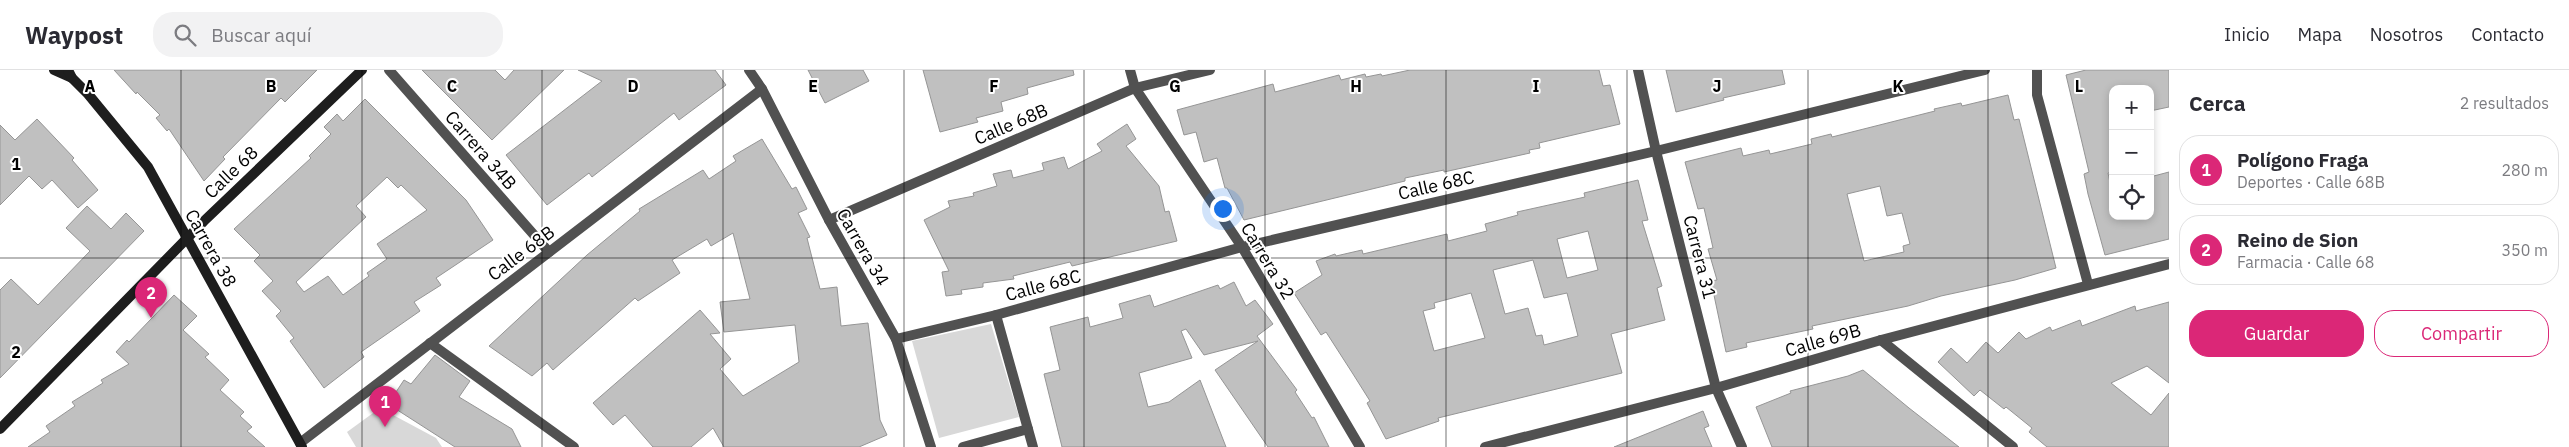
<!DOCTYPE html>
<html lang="es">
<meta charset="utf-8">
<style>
:root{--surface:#fff;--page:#f2f2f3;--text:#2b2b33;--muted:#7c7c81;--line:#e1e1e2;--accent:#db2777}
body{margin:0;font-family:"IBM Plex Sans",sans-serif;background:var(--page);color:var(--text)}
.controls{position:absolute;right:15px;top:15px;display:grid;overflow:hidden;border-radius:10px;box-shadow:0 2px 8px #0003}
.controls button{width:45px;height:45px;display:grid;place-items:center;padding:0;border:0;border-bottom:1px solid var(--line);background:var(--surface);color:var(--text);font:25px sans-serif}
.you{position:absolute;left:1222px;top:138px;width:18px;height:18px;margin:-12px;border:4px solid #fff;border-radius:50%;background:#1a73e8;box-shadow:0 0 0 8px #1a73e833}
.badge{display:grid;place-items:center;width:32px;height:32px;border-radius:50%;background:var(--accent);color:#fff;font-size:16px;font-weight:700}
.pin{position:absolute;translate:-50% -41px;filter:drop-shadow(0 1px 2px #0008)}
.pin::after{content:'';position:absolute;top:26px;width:18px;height:15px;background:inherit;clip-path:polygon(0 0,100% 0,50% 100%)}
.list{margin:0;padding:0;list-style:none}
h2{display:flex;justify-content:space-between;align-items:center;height:65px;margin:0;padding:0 20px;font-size:21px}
h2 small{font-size:16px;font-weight:400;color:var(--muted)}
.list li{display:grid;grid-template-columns:32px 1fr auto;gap:15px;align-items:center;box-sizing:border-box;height:70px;margin:0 10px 10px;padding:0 10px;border:1px solid var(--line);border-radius:20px}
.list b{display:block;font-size:19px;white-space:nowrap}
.list p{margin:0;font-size:16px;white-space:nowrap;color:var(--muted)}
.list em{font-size:16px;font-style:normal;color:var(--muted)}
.actions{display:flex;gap:10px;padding:15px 20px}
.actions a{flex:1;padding:11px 0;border:1px solid var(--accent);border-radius:20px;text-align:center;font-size:18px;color:var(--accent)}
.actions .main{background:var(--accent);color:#fff}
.icon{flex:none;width:28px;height:28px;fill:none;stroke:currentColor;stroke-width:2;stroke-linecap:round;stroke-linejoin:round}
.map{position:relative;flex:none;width:2169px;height:377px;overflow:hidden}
header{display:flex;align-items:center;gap:30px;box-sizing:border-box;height:70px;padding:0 25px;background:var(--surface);border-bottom:1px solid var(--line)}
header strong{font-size:24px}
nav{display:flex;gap:28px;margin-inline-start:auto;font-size:18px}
.search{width:350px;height:45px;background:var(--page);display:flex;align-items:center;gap:12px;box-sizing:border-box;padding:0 18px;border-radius:20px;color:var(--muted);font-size:19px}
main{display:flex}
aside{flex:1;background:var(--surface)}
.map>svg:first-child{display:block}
.green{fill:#d8d8d8}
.building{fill:#c0c0c0;stroke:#959595;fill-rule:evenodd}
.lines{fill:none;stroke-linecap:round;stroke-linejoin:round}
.street{stroke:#515151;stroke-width:10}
.secondary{stroke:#1e1e1e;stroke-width:10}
.grid{fill:none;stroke:#000;stroke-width:1;stroke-opacity:0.55}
.labels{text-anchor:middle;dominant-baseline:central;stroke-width:4;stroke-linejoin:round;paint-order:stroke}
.street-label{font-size:18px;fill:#000;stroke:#fff}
.grid-label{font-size:16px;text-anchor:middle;font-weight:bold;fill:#000;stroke:#fff;stroke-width:4;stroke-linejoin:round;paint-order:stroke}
</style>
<header>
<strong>Waypost</strong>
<div class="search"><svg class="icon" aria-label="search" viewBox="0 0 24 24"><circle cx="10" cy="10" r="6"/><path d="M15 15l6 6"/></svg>Buscar aquí</div>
<nav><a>Inicio</a><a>Mapa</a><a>Nosotros</a><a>Contacto</a></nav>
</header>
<main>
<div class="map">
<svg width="2169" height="377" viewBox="0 0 2169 377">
<rect width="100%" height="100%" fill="#fff"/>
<g class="green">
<polygon points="991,254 1019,347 939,368 912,271"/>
<polygon points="380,338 436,368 442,377 356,377 347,362"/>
</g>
<g class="building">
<polygon points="114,0 317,0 285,32 281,28 223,87 225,89 204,111 169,59 167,61 156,48 160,45 137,22 136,24"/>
<polygon points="422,0 495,0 505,10 514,0 564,0 492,70"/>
<polygon points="578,0 715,0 726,15 679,50 674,43 592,107 589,103 547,135 506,85 602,11"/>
<polygon points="808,0 863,0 869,11 825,33"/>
<polygon points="923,0 1073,0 1074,5 1027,18 1028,24 1001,32 1003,41 976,48 978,52 940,62"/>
<polygon points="1410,0 1599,0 1603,16 1610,15 1620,54 1539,73 1540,78 1529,80 1530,83 1444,102 1444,100 1405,108 1405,111 1244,150 1227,118 1225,118 1217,88 1204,92 1196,62 1184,65 1177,40 1273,14 1275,22 1339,5 1341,10 1365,4 1366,7 1381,4 1382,6"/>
<polygon points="1666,0 1782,0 1785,14 1723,28 1724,30 1676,42"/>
<polygon points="2086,0 2169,0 2169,37 2150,41 2150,19 2113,19 2113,102 2108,103 2113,127 2113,146 2150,146 2150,107 2169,102 2169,169 2105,185 2088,124 2084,104 2089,102 2066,5"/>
<path d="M2008,25L2014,50L2019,49L2056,198L2015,210L1941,226L1908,236L1812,256L1813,259L1746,273L1747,277L1726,282L1711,211L1717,210L1708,179L1713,178L1704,138L1698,139L1685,92L1741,78L1743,86L1769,80L1770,84L1812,74L1811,69L1831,64L1832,67L1935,41L1934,39L1961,33L1962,36ZM1880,116L1887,146L1902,143L1910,174L1903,176L1904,182L1864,191L1847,124Z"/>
<path d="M365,29L466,130L493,170L436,208L441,215L414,232L420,241L361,282L364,287L324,318L290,271L294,268L276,246L281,241L262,221L273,211L254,191L260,185L234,159L311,88L309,86L331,64L324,57L337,44L343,51ZM387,107L398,118L401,115L427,140L377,174L387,189L367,203L369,206L343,225L328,206L304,222L296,212L366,147L356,136Z"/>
<polygon points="37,49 74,88 72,90 98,120 78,138 52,110 42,119 29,106 0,135 0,55 15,70"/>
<polygon points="1127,54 1136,69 1126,76 1159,116 1165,142 1169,141 1177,171 1072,196 1070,192 1013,206 1014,209 983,213 983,217 961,220 962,224 946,226 942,202 949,201 924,150 950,137 948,131 974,126 973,123 997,116 993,104 1011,100 1013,108 1044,100 1042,93 1064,87 1068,99 1102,81 1097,74"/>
<polygon points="762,69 792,119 796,117 807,139 798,143 810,167 807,168 820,219 837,217 841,256 868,253 880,350 887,365 859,377 724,377 713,358 691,377 653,377 625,345 613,355 593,333 700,240 720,263 710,264 731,289 720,299 743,326 799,292 795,255 724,262 720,232 750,229 733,163 711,176 707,169 672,190 680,203 638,231 635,228 553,300 547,293 532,306 489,276 587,185 640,141 639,139 703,100 709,109 736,91 733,86"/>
<path d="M1638,110L1648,150L1642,151L1662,216L1657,218L1665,250L1611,264L1622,303L1438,348L1439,351L1386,369L1367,333L1370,331L1353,304L1326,262L1321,265L1294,223L1322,205L1316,191L1335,184L1336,186L1362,180L1363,184L1447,164L1448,171L1487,161L1485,154L1518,145L1517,142L1585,127L1584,123ZM1588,161L1598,200L1567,208L1557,169ZM1533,190L1544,228L1567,223L1578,266L1544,275L1542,265L1536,266L1528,238L1505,244L1493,200ZM1471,223L1485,268L1434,281L1423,241L1435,238L1434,233Z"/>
<polygon points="87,136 111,159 126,143 144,161 0,308 0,220 11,209 38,235 90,181 66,158"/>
<polygon points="1234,212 1246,236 1255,230 1273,254 1257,266 1297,320 1295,322 1312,348 1314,347 1329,377 1268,377 1215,300 1258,271 1204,285 1186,259 1181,261 1192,288 1139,303 1148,337 1169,332 1200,310 1226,377 1062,377 1044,304 1060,300 1050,257 1088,247 1090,257 1123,248 1119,234 1150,225 1154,237 1218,215 1220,219"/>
<polygon points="174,225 197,246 183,260 209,284 205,287 229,310 220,320 244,342 240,346 252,357 247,361 265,377 28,377 50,362 46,356 75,336 72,332 103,313 101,310 129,294 116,282 127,270 129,272"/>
<polygon points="2169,232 2169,313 2147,296 2111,313 2151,345 2169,323 2169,377 2047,377 2029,362 2032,358 2006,337 2004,339 1980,320 1974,326 1938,292 1951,278 1967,293 1986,272 1998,283 2019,262 2026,269 2050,257 2052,261 2080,250 2082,256 2135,236 2136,241"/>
<polygon points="435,285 470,311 459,327 512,359 521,377 455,377 388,334 404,310 411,314"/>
<polygon points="1863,300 1909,338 1959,377 1772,377 1756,337 1791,323 1790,321 1848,306"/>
<polygon points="1703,341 1709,356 1704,358 1712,377 1614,377"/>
</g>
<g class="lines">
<g class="street">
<polyline points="389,0 549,182"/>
<polyline points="749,0 762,19 829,150 896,269 931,377"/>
<polyline points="1130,0 1135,18 1242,177 1360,377"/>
<polyline points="1638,0 1656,81 1716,318 1742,377"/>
<polyline points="2037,0 2037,25 2088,214"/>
<polyline points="829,150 1135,18 1210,0"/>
<polyline points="996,245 1033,377"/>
<polyline points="896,269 996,245 1242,177 1656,81 1985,0"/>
<polyline points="1881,270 2013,377"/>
<polyline points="430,273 574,377"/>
<polyline points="300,373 762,19"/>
<polyline points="963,377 1028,359"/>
<polyline points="1485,377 1716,318 1881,270 2169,194"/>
</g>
<g class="secondary">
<polyline points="54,0 72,8"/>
<polyline points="68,0 72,8 88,24 148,97 302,377"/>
<polyline points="0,359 204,151 362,0"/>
</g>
</g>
<path class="grid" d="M181,0V377M362,0V377M542,0V377M723,0V377M904,0V377M1084,0V377M1265,0V377M1446,0V377M1627,0V377M1808,0V377M1988,0V377M0,188H2169"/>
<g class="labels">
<g class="street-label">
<text transform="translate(1011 54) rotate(-23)">Calle 68B</text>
<text transform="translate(481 80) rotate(49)">Carrera 34B</text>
<text transform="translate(231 102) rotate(-44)">Calle 68</text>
<text transform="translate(1436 115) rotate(-13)">Calle 68C</text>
<text transform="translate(863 177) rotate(60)">Carrera 34</text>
<text transform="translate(211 178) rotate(61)">Carrera 38</text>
<text transform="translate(521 183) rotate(-37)">Calle 68B</text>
<text transform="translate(1700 187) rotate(76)">Carrera 31</text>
<text transform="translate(1268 191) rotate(59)">Carrera 32</text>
<text transform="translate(1043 215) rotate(-15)">Calle 68C</text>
<text transform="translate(1823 270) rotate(-16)">Calle 69B</text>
</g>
</g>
<g class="grid-label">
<text x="90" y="22">A</text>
<text x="271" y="22">B</text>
<text x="452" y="22">C</text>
<text x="633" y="22">D</text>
<text x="813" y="22">E</text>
<text x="994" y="22">F</text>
<text x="1175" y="22">G</text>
<text x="1356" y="22">H</text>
<text x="1536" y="22">I</text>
<text x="1717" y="22">J</text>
<text x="1898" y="22">K</text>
<text x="2079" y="22">L</text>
<text x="16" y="100">1</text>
<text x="16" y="288">2</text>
</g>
</svg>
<div class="controls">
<button>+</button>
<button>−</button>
<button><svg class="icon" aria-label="locate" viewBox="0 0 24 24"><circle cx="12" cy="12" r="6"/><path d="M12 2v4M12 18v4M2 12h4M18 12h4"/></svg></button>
</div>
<div class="you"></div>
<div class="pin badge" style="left:385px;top:357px">1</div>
<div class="pin badge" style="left:151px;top:248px">2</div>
</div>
<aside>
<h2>Cerca<small>2 resultados</small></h2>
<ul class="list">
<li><span class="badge">1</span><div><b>Polígono Fraga</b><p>Deportes · Calle 68B</p></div><em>280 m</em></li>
<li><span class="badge">2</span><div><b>Reino de Sion</b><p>Farmacia · Calle 68</p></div><em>350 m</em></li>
</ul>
<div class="actions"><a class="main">Guardar</a><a>Compartir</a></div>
</aside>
</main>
